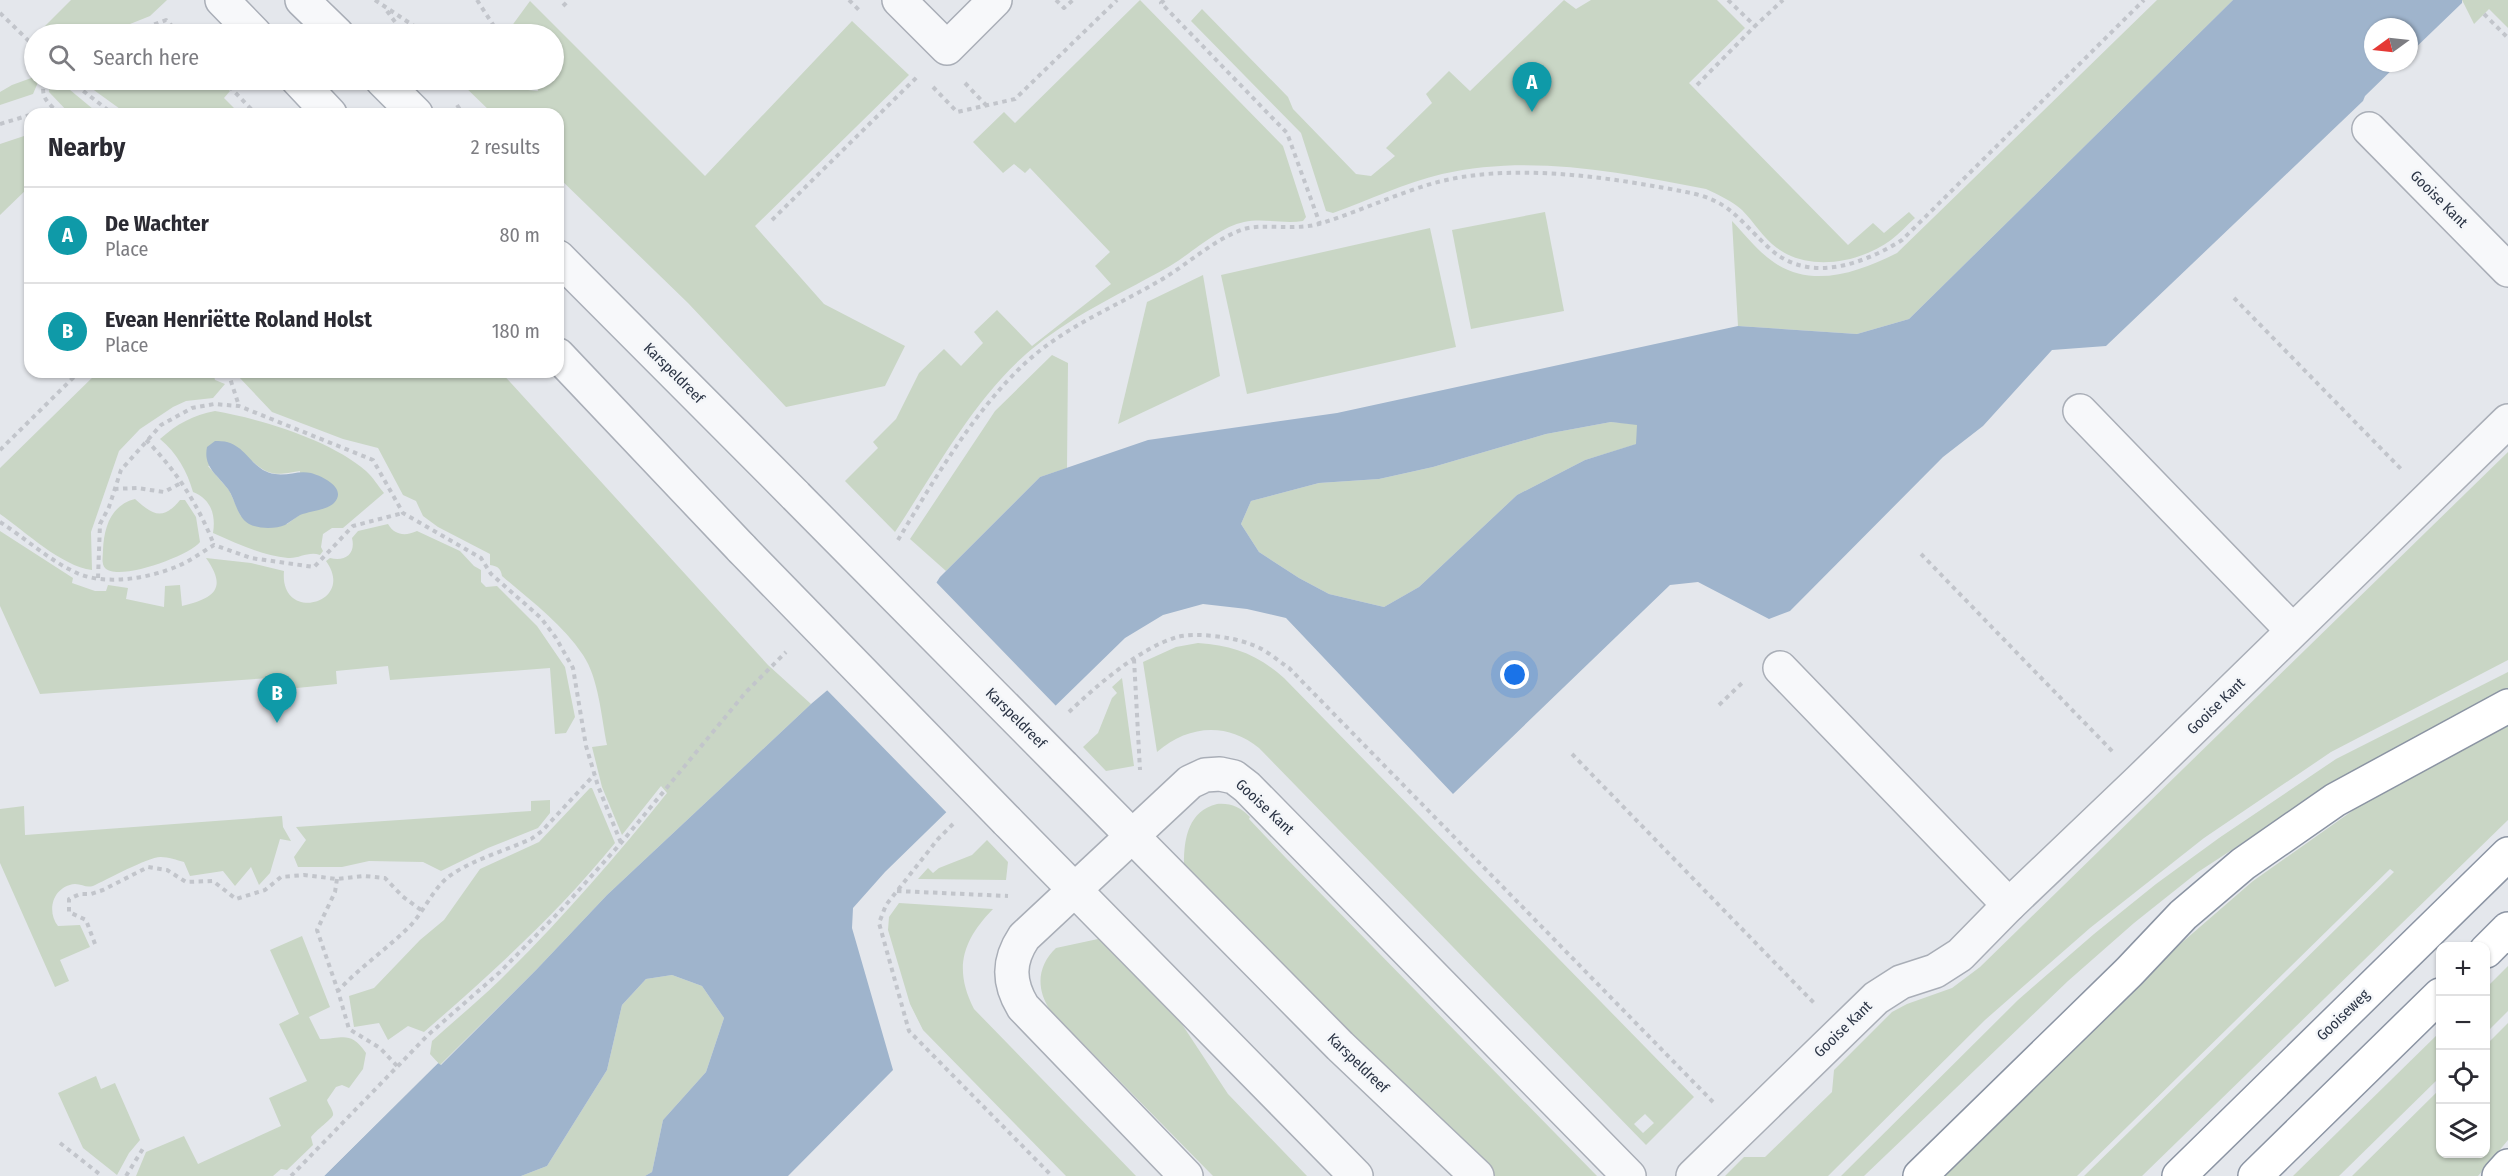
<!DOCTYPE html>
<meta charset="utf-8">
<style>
:root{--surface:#fff;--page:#f7f7f7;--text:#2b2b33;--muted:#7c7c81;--line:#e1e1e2;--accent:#ea580c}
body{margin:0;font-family:"Fira Sans Condensed",sans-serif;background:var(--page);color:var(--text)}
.controls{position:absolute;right:18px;bottom:18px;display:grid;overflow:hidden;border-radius:12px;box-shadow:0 2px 4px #0004}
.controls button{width:54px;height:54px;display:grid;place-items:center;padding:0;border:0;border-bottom:2px solid var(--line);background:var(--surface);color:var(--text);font:30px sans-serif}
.compass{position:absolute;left:2364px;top:18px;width:54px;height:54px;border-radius:50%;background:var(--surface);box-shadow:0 2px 4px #0004;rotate:255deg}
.you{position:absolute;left:1515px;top:675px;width:21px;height:21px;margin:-15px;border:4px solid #fff;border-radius:50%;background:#1a73e8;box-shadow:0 0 0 9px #1a73e833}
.badge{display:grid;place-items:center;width:39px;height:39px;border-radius:50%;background:var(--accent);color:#fff;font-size:20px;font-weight:700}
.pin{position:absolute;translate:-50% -50px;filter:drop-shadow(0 2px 3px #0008)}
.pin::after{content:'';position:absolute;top:32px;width:21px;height:18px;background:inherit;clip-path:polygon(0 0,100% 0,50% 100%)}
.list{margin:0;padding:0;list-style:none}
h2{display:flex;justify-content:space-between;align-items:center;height:78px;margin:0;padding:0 24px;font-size:26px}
h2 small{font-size:20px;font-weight:400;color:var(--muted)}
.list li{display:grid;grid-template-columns:39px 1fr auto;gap:18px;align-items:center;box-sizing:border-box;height:96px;padding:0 24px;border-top:2px solid var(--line)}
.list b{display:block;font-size:22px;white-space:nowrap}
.list p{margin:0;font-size:20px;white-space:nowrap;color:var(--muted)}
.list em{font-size:20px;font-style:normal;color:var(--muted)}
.icon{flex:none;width:33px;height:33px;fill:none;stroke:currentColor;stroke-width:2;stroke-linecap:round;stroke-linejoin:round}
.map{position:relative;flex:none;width:2508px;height:1176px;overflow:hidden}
.search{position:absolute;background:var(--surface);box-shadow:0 2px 4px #0004;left:24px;top:24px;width:540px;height:66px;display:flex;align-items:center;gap:15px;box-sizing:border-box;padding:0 21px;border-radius:33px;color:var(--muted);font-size:22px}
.panel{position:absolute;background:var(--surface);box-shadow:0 2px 4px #0004;left:24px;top:108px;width:540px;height:270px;border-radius:18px}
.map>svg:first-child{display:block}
.green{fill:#c9d6c5;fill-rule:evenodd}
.water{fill:#9fb4cc;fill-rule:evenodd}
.pier{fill:#e4e7ec}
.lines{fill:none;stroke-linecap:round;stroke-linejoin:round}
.minor-casing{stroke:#a9aeb7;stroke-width:36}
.tertiary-casing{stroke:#a9aeb7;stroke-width:36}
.trunk-casing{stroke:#8b94a3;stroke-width:36}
.path{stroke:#c2c5cb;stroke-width:4;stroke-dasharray:4.5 4.5;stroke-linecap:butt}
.minor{stroke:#f7f8fa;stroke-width:33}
.tertiary{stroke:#f7f8fa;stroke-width:33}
.trunk{stroke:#fff;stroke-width:33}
.tertiary-bridge-casing{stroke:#a9aeb7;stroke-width:36;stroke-linecap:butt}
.tertiary-bridge{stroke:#f7f8fa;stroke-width:33}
.labels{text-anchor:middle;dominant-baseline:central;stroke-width:5;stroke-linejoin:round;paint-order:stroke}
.street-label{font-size:15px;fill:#2b3445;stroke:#f4f6f9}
</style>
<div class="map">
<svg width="2508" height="1176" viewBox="0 0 2508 1176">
<rect width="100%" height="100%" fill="#e4e7ec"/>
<g class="green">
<polygon points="71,0 167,0 150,16 105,34 37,34"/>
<path d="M1140,0L1283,146L1306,217L1303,221C1283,224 1263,218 1244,222C1219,227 1192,253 1170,266C1126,291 1077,313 1037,345C978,391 936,470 895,532L845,481L878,448L873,442L896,419L919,373L944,349L961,366L983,343L974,332L997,310L1032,346L1111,284L1095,266L1110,252L1030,168L1025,173L1014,164L1003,173L973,142L1004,112L1015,123Z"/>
<path d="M1564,0L1576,9L1591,0H1717L1745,28L1689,83L1848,245L1873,223L1884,233L1909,212L1915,218C1907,225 1899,234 1891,240C1860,263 1809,272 1777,248C1763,238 1754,222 1742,210C1732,201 1719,195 1706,189C1620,172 1529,154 1442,174C1405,183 1369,200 1333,213L1326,211L1301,133L1191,21L1202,9L1288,97L1293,109L1356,174L1371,176L1395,156L1386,148L1432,103L1426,94L1449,71L1470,91Z"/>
<path d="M2157,0H2233L1909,319L1857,334L1738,326L1732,221C1746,236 1760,254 1778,265C1816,288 1861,271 1897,253Z"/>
<polygon points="2462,0 2508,0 2508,28 2489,9 2474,24"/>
<polygon points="530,1 705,176 852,21 909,75 755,226 824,304 905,346 885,386 786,407 688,303 558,177 558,114 493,114 461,83 538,91 534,80 554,80 554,34 515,34 511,27"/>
<polygon points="34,77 34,80 39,80 33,94 0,105 0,92 12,85"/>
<polygon points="50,80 58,80 99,114 70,114 49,92"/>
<polygon points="80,80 219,80 230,91 224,98 240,114 127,114"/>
<polygon points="30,134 30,186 0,215 0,144"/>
<polygon points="1545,212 1564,311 1471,329 1452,230"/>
<polygon points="1430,228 1456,347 1247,394 1221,275"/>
<polygon points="1203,275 1220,376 1118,424 1147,302"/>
<polygon points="1052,355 1068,363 1067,468 1040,477 946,571 910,539 995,411"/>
<path d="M98,372H213L215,380L225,384L213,398L186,401L173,407L140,429L119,451L91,532L92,570C61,566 26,532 0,514V468Z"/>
<path d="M240,372H501L768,665L811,704L607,895L537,969L440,1065L430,1054L432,1041C454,1021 478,1001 500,980C560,921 615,858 667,793L661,786L622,835L602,787L592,747L607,745C601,716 599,679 583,655C562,624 530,600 502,576C501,569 498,566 490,565V554L438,527L423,516L416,501L403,495L378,448L343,439L272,412L238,376Z"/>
<path d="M215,411C261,419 331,440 366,471C373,477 378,486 384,493L343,528H332L323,534L321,547L323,551L320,555C308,551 299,559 288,558C261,555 238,544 213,533C216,515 211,499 193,492C187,471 177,453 160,439C177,424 193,415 215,411ZM252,461C270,477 277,475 300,471L298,516L287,524L241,516L229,490L208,466Z"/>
<polygon points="1611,422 1637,424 1637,444 1585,460 1517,495 1419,587 1384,607 1329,594 1299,578 1259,552 1241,524 1251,501 1319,483 1379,479 1433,467 1546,434"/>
<polygon points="2508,452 2508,660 2331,752 2204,838 2090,928 1985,1020 1828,1176 1725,1176 1744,1157 1765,1157 1832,1092 1834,1070 1892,1012 1907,1004 1952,988 1980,967"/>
<path d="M135,499C152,514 162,522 180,500H185L196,517L200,542C189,556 118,582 105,568C101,563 103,556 103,550C104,527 111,505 135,499Z"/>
<path d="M388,524C395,536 406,536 417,531L460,551L474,566L481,570V582L486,587L497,586L537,626L565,667L575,717L566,733L555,734L550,668L390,680L388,666L336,671L337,684L287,689L284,677L40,694L0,606V531L73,578L72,583L95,591H106L108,585L128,588L126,599L164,607L165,586L180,585L182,606C214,598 228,589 206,558L251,563L284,571C279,624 357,604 326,561L330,558C345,562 356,554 352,538L358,531Z"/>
<path d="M1198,643C1233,645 1258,655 1284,678L1694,1097L1646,1145L1259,748C1227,722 1188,725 1157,752L1143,662L1176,647ZM1645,1114L1654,1123L1643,1133L1634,1124Z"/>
<polygon points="2508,672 2508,690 2313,797 2198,872 2134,923 2068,981 1864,1176 1841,1176 2018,1000 2094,934 2156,884 2219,838 2336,759"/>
<polygon points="1122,678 1134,766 1106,771 1083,747 1098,733 1112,698 1117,693 1112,687"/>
<polygon points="2508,722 2508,820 2142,1176 2084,1176 2394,872 2390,869 2077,1176 1941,1176 2171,952 2253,881 2362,804"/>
<path d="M590,788H592L615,843C558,913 492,973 424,1032L408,1026L388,1040L379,1023L354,1027L349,996L374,988L420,940L444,920L480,869L539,842Z"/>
<polygon points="550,800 550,813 538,828 488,848 441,871 423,862 369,861 342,867 298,867 294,857 306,840 296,827 531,811 531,801"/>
<path d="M1217,804C1231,803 1240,807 1250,817L1249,819L1285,857L1597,1176H1495L1335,1025L1180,867L1184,863C1184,837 1189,811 1217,804Z"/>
<path d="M24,806L25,835L282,816L283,827L291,841L280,839L270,873L259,885L251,867L235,886L223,871L190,876L184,862C177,860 168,857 161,857C150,856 106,880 93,886C86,888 82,884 75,884C53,886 46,911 58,926L80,925L90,947L60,960L69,981L55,987L0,863V809Z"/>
<polygon points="987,840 1008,862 1006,880 918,879 928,868 933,873 939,868 972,855"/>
<path d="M899,903L993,909C963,940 953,968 974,1009L1136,1176H1066L923,1030L910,1004L888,930L889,917Z"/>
<path d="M1102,935L1166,1000L1228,1094L1307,1176H1213L1050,1010C1036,989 1037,966 1056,948L1098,939Z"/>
<path d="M302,936L330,1007L309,1017L320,1039C343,1039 350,1030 366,1053L363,1069L349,1088L342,1085L336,1087L327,1100C328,1104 334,1111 333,1115C333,1118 315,1131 311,1137L313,1145L287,1170L281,1169L273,1176H136L146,1152L184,1136L198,1164L281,1126L269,1098L307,1081L279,1024L299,1014L270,950Z"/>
<polygon points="2508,966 2508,1011 2486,1033 2486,988"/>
<polygon points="672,975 702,986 724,1018 706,1072 663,1120 652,1172 645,1176 521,1176 547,1166 607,1070 622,1005 646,979"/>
<polygon points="2508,1023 2508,1140 2478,1176 2352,1176 2440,1089 2440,1154 2486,1154 2486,1045"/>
<polygon points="2440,1032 2440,1077 2339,1176 2293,1176"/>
<polygon points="96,1076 101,1089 115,1083 140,1140 129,1153 117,1175 83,1148 58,1093"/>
</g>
<g class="water">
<path d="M2233,0H2462V3L2409,54V27H2373V63H2399L2365,96L2363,101L2106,346L2052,350L1983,426L1943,457L1790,611L1769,619L1698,582L1670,585L1453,794L1286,618L1247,609L1203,604L1163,615L1125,638L885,872L853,908L852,928L893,1070L788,1176H645L652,1172L663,1120L706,1072L724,1018L702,986L672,975L646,979L622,1005L607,1070L547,1166L521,1176H324L438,1063L441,1065L537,969L607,895L811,704L915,616L940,577L1040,477L1148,440L1337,413L1738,326L1857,334L1909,319ZM1611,422L1637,425L1636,444L1585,460L1517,495L1419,587L1384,607L1329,594L1299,578L1259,552L1241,524L1251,501L1319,483L1379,479L1433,467L1546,434Z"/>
<path d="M215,441C247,439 248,470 275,474C288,476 299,470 311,473C322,476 348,488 334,503C327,510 310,511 300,515C295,518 290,522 285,525C276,529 258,529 249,524C237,517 235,499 228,489C217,474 203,467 207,447Z"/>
</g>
<g class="pier">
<polygon points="934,580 1057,707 948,814 825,688 913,614"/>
<polygon points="436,1061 438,1063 324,1176 321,1176"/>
</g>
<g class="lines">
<defs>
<g id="minor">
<polyline points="899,0 947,48 995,0"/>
<polyline points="2369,129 2508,270"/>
<polyline points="2080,411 2292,630"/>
<polyline points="1780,668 2009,905"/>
<path d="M1186,1176L1023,1007C1008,982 1008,961 1024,937L1190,782L1205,775L1220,774L1234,777L1247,787L1629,1176"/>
<polyline points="1693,1176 1876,998 1901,982 1935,971 1960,955 2009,905 2139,781 2508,421"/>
</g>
<g id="tertiary">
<polyline points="222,0 255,34"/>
<polyline points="302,0 337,34"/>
<polyline points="298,80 330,114"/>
<polyline points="382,80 416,114"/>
<polyline points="558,257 796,496"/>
<polyline points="558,355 742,549"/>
<polyline points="1063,766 1340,1046 1477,1176"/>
<polyline points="1007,821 1356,1176"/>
</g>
<g id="trunk">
<polyline points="2486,951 2508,929"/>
<polyline points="1920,1176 2129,972 2183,915 2243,864 2335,800 2508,706"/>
<polyline points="2179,1176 2508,854"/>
<polyline points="2255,1176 2440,995"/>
<polyline points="2499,1176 2508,1166"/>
</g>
</defs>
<use href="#minor" class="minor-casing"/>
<use href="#tertiary" class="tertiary-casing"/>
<use href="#trunk" class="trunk-casing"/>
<g class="path">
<polyline points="375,0 426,34"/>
<polyline points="477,0 499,34"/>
<polyline points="849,0 859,10"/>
<polyline points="1056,0 1064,8 1073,0"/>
<polyline points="1164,0 1161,3 1287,133 1320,224"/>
<polyline points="1728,0 1755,26 1783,0"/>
<polyline points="563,6 569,0"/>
<polyline points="387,11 404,34"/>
<polyline points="0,13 34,46"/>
<polyline points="2484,14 2508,38"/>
<polyline points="129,34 166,20 180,34"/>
<path d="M45,80C39,97 48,102 59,114"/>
<polyline points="69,80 113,114"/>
<polyline points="223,80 256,114"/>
<polyline points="495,80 511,86 522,83 523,80"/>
<polyline points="965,83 986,105"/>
<polyline points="1697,85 1755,26"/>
<polyline points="933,87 957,112 1015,99 1117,0"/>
<polyline points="457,105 463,114"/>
<polyline points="35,114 54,109"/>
<polyline points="0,124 30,115"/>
<polyline points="772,220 918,76"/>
<polyline points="2234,298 2401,469"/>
<polyline points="228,372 239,406"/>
<path d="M146,440C176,470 199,506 214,545"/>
<polyline points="0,450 79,372"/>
<polyline points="114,489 137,488 164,492 181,483"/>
<path d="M0,522C25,538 50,561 77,573C106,586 150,578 178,566C190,561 202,552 214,545L251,558L314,567L353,526L403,513"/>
<path d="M898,540C937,475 989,384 1053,341C1086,318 1125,301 1161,280C1188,264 1212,241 1241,230C1262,222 1295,232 1322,223C1360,211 1396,194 1434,183C1511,162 1608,177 1686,192C1729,200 1737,218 1767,246C1806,285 1862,265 1902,240L2144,0"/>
<polyline points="1921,554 2113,752"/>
<polyline points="98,578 100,524 109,507 121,470 161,425 192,408 214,404 239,406 373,460 403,513 481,558 491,574 541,618 556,638 573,668 586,746 598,786 621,843"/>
<polyline points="1134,659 1140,770"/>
<polyline points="1719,705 1742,683"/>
<path d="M1069,712C1097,685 1140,648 1177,637C1195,632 1233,637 1250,644C1264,648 1277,660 1289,668L1713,1102"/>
<polyline points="1572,754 1814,1003"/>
<polyline points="953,824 938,839 886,905 879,923 909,1031 1052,1176"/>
<polyline points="337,879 335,892 317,930 338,991"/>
<polyline points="897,891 1008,896"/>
<polyline points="95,944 86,920 69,912 69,899 80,894 91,894 103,890 148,867 167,870 186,882 213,881 236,899 265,890 281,877 304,875 337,879 364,876 385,878 402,896 421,910"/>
<path d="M397,1066L380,1048L349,1029L338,991C360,967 387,949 410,926C426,909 434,885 454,873C473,860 509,849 531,839L542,831L594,775"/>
<polyline points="60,1143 102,1176"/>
<polyline points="126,1176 144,1147"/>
<polyline points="291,1176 428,1035 500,972 562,909 621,843 746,692 786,652"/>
</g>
<use href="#minor" class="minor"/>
<use href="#tertiary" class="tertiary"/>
<use href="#trunk" class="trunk"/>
<defs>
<g id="tertiary-bridge">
<polyline points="796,496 1063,766"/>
<polyline points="742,549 1007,821"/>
</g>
</defs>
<use href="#tertiary-bridge" class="tertiary-bridge-casing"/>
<use href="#tertiary-bridge" class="tertiary-bridge"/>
</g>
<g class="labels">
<g class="street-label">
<text transform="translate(2439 199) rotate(45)">Gooise Kant</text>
<text transform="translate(674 373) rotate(45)">Karspeldreef</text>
<text transform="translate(2216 706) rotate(-44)">Gooise Kant</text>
<text transform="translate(1016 718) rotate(45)">Karspeldreef</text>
<text transform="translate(1265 807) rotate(43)">Gooise Kant</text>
<text transform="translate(2343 1015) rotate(-44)">Gooiseweg</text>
<text transform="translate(1843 1029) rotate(-44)">Gooise Kant</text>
<text transform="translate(1358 1063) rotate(44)">Karspeldreef</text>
</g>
</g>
</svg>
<div class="controls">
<button>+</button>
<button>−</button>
<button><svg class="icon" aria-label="locate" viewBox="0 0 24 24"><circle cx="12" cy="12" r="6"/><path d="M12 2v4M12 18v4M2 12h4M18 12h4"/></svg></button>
<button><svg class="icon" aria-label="layers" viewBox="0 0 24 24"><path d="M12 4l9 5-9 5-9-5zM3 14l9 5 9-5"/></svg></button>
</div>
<svg class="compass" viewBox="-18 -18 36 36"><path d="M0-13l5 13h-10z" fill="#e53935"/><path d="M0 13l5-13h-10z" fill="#7c7c81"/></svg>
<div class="you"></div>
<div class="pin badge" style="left:1532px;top:112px;background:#0f9aa8">A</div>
<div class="pin badge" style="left:277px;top:723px;background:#0f9aa8">B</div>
<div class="search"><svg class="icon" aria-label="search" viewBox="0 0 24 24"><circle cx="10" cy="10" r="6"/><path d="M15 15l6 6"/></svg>Search here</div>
<section class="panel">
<h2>Nearby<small>2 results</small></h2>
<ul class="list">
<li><span class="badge" style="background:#0f9aa8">A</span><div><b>De Wachter</b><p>Place</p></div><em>80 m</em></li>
<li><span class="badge" style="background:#0f9aa8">B</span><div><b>Evean Henriëtte Roland Holst</b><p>Place</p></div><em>180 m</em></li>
</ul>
</section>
</div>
